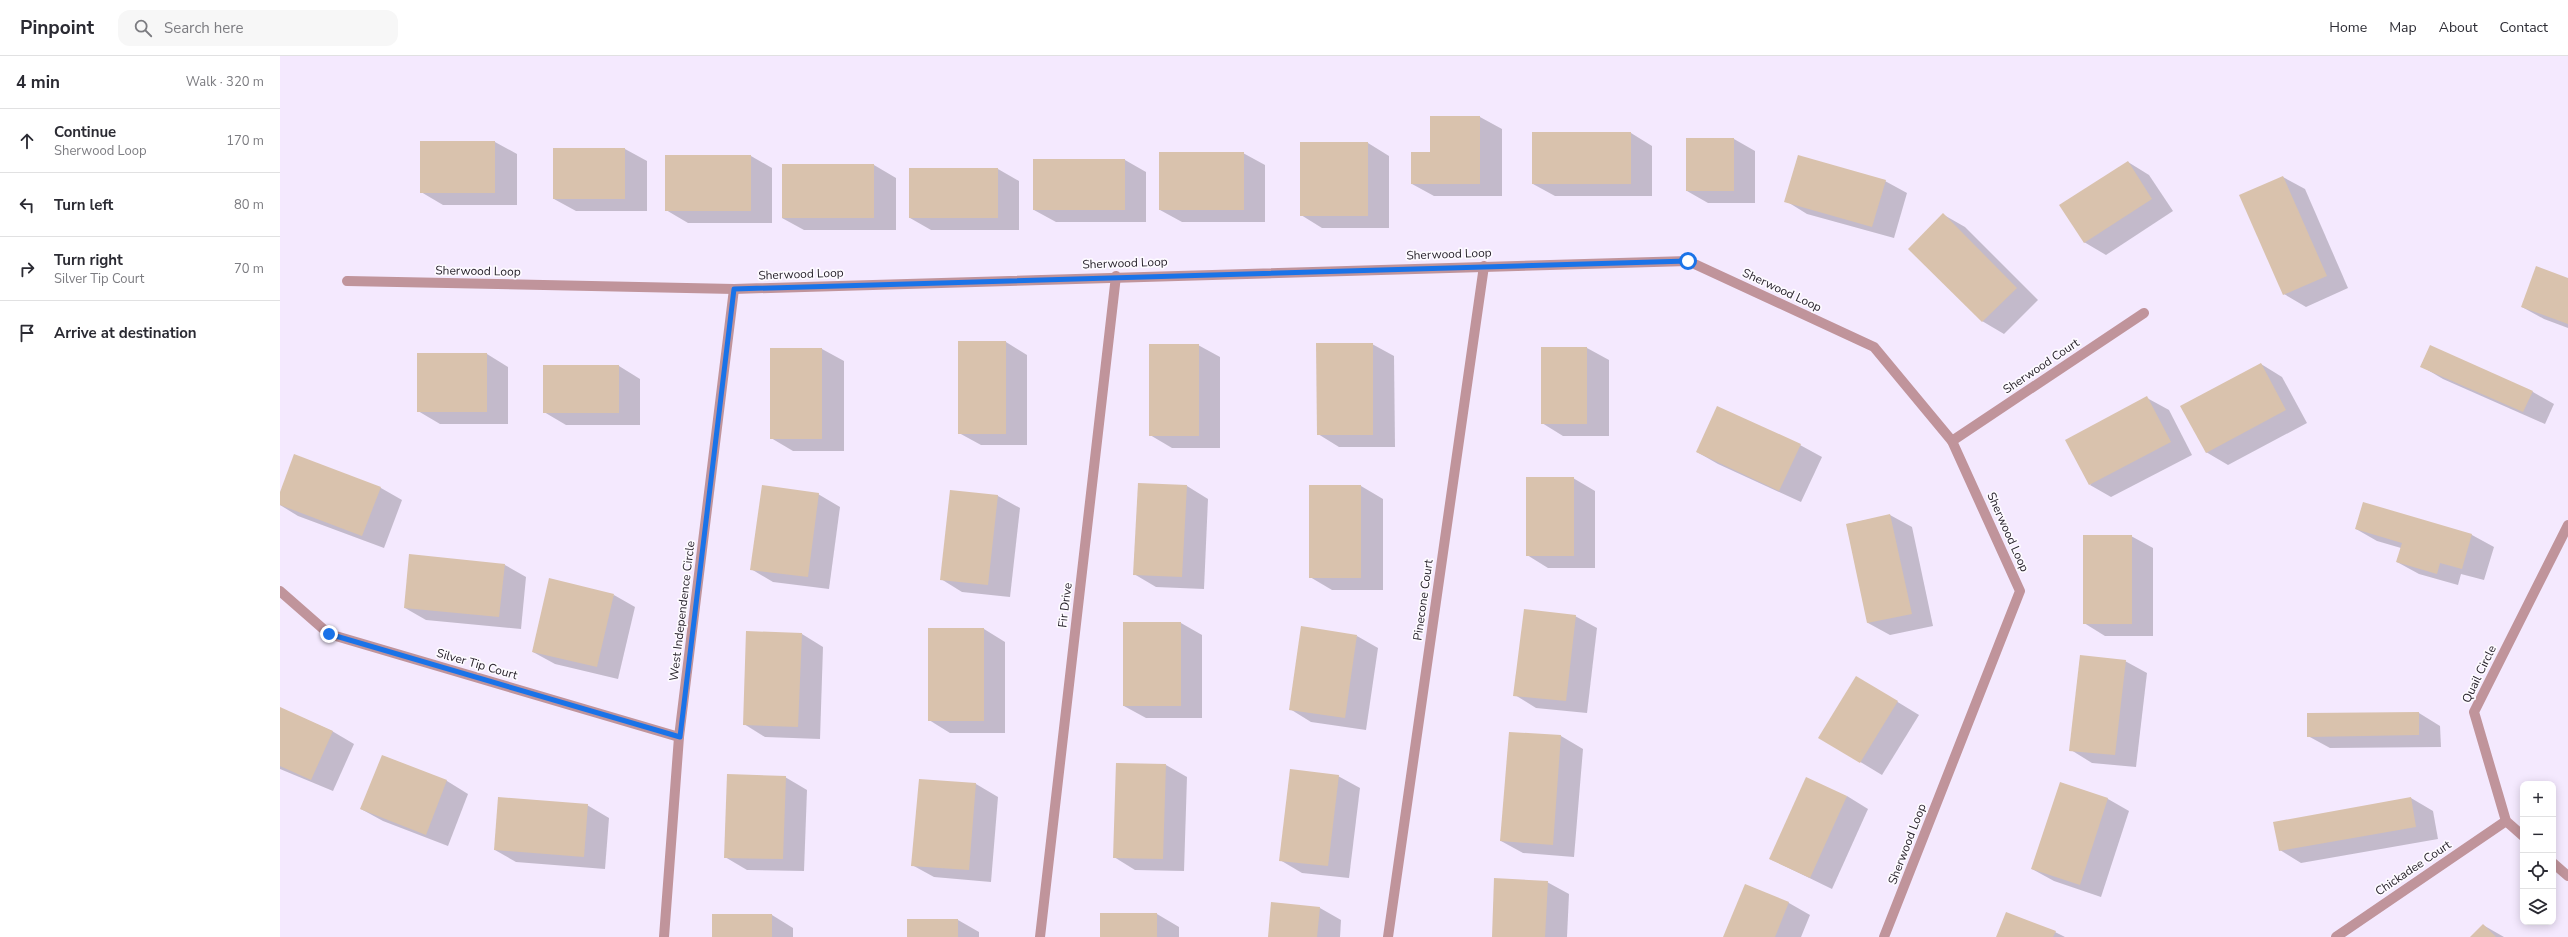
<!DOCTYPE html>
<meta charset="utf-8">
<style>
:root{--surface:#fff;--page:#f7f7f7;--text:#2b2b33;--muted:#7c7c81;--line:#e1e1e2}
body{margin:0;font-family:"Nunito Sans",sans-serif;background:var(--page);color:var(--text)}
.controls{position:absolute;right:12px;bottom:12px;display:grid;overflow:hidden;border-radius:8px;box-shadow:0 2px 10px #0003}
.controls button{width:36px;height:36px;display:grid;place-items:center;padding:0;border:0;border-bottom:1px solid var(--line);background:var(--surface);color:var(--text);font:20px sans-serif}
.stop{position:absolute;width:12px;height:12px;margin:-9px;border:3px solid #1a73e8;border-radius:50%;background:#fff}
.stop.end{background:#1a73e8;border-color:#fff;box-shadow:0 1px 4px #0008}
.list{margin:0;padding:0;list-style:none}
h2{display:flex;justify-content:space-between;align-items:center;height:52px;margin:0;padding:0 16px;font-size:17px}
h2 small{font-size:13px;font-weight:400;color:var(--muted)}
.list li{display:grid;grid-template-columns:26px 1fr auto;gap:12px;align-items:center;box-sizing:border-box;height:64px;padding:0 16px;border-top:1px solid var(--line)}
.list b{display:block;font-size:15px;white-space:nowrap}
.list p{margin:0;font-size:13px;white-space:nowrap;color:var(--muted)}
.list em{font-size:13px;font-style:normal;color:var(--muted)}
.icon{flex:none;width:22px;height:22px;fill:none;stroke:currentColor;stroke-width:2;stroke-linecap:round;stroke-linejoin:round}
.map{position:relative;flex:none;width:2288px;height:881px;overflow:hidden}
header{display:flex;align-items:center;gap:24px;box-sizing:border-box;height:56px;padding:0 20px;background:var(--surface);border-bottom:1px solid var(--line)}
header strong{font-size:19px}
nav{display:flex;gap:22px;margin-inline-start:auto;font-size:14px}
.search{width:280px;height:36px;background:var(--page);display:flex;align-items:center;gap:10px;box-sizing:border-box;padding:0 14px;border-radius:12px;color:var(--muted);font-size:15px}
main{display:flex}
aside{flex:1;background:var(--surface)}
.map>svg:first-child{display:block}
.shadow{fill:#0003}
.building{fill:#d9c2ad}
.lines{fill:none;stroke-linecap:round;stroke-linejoin:round}
.minor{stroke:#c0949b;stroke-width:10}
.route{stroke:#1a73e8;stroke-width:5}
.labels{text-anchor:middle;dominant-baseline:central;stroke-width:3.5;stroke-linejoin:round;paint-order:stroke}
.street-label{font-size:12px;fill:#28232c;stroke:#fdfaff}
</style>
<header>
<strong>Pinpoint</strong>
<div class="search"><svg class="icon" aria-label="search" viewBox="0 0 24 24"><circle cx="10" cy="10" r="6"/><path d="M15 15l6 6"/></svg>Search here</div>
<nav><a>Home</a><a>Map</a><a>About</a><a>Contact</a></nav>
</header>
<main>
<aside>
<h2>4 min<small>Walk · 320 m</small></h2>
<ul class="list">
<li><svg class="icon" aria-label="ahead" viewBox="0 0 24 24"><path d="M12 20V5M6 11l6-6 6 6"/></svg><div><b>Continue</b><p>Sherwood Loop</p></div><em>170 m</em></li>
<li><svg class="icon" aria-label="left" viewBox="0 0 24 24"><path d="M17 20v-9H6M10 6l-5 5 5 5"/></svg><div><b>Turn left</b></div><em>80 m</em></li>
<li><svg class="icon" aria-label="right" viewBox="0 0 24 24"><path d="M7 20v-9h11M14 6l5 5-5 5"/></svg><div><b>Turn right</b><p>Silver Tip Court</p></div><em>70 m</em></li>
<li><svg class="icon" aria-label="arrive" viewBox="0 0 24 24"><path d="M6 21V4h12l-3 4 3 4H6"/></svg><div><b>Arrive at destination</b></div></li>
</ul>
</aside>
<div class="map">
<svg width="2288" height="881" viewBox="0 0 2288 881">
<rect width="100%" height="100%" fill="#f4e9fe"/>
<g class="shadow">
<polygon points="1151,61 1200,61 1222,73 1222,140 1154,140 1132,128 1151,97"/>
<polygon points="1351,77 1372,90 1372,140 1275,140 1253,128"/>
<polygon points="1454,83 1475,95 1475,147 1428,147 1407,135"/>
<polygon points="141,86 215,86 237,98 237,149 163,149 141,136"/>
<polygon points="1088,87 1109,100 1109,172 1042,172 1021,159"/>
<polygon points="274,93 345,93 367,105 367,155 296,155 274,143"/>
<polygon points="963,97 985,109 985,166 902,166 880,154"/>
<polygon points="471,100 492,112 492,167 408,167 386,154"/>
<polygon points="845,104 866,116 866,166 776,166 754,154"/>
<polygon points="1848,106 1869,119 1893,155 1826,199 1804,186"/>
<polygon points="502,109 594,109 616,122 616,174 524,174 502,162"/>
<polygon points="718,113 739,125 739,174 651,174 630,162"/>
<polygon points="2003,121 2025,133 2068,232 2026,251 2004,238"/>
<polygon points="1605,125 1627,137 1614,182 1527,158 1506,145"/>
<polygon points="1664,159 1685,171 1758,244 1724,278 1702,265"/>
<polygon points="2288,223 2288,272 2264,263 2242,251"/>
<polygon points="726,286 747,299 747,389 701,389 679,377"/>
<polygon points="1092,288 1114,300 1115,391 1059,391 1038,378"/>
<polygon points="918,289 940,301 940,392 892,392 870,379"/>
<polygon points="2150,291 2253,336 2274,348 2265,368 2163,323 2141,310"/>
<polygon points="1262,292 1307,292 1329,304 1329,380 1283,380 1262,367"/>
<polygon points="491,293 542,293 564,305 564,395 513,395 491,382"/>
<polygon points="207,298 228,311 228,368 160,368 138,355"/>
<polygon points="1981,308 2002,321 2027,367 1948,409 1926,396"/>
<polygon points="339,310 360,323 360,369 286,369 264,356"/>
<polygon points="1867,342 1889,354 1912,399 1831,441 1810,429"/>
<polygon points="1520,389 1542,401 1521,446 1438,408 1417,396"/>
<polygon points="15,400 101,432 122,444 104,492 18,460 0,449 0,439"/>
<polygon points="1293,422 1315,435 1315,512 1268,512 1247,499"/>
<polygon points="907,430 928,443 924,533 876,531 854,518"/>
<polygon points="1030,430 1081,430 1103,443 1103,534 1052,534 1030,521"/>
<polygon points="671,435 718,440 740,452 730,541 682,536 661,523"/>
<polygon points="538,438 560,451 549,533 493,526 471,513"/>
<polygon points="2083,448 2192,479 2214,491 2204,524 2181,518 2178,529 2139,518 2117,506 2121,492 2097,485 2076,473"/>
<polygon points="1610,459 1632,471 1653,570 1610,579 1588,567 1567,468"/>
<polygon points="1851,480 1873,492 1873,580 1825,580 1804,567"/>
<polygon points="225,509 246,521 241,573 146,564 125,552"/>
<polygon points="334,539 355,551 338,623 275,608 253,596"/>
<polygon points="1295,560 1317,572 1307,657 1256,652 1235,639"/>
<polygon points="901,567 922,579 922,662 866,662 844,650"/>
<polygon points="704,573 725,586 725,677 670,677 649,664"/>
<polygon points="522,578 543,591 540,683 485,681 464,668"/>
<polygon points="1077,580 1098,592 1086,674 1031,666 1010,653"/>
<polygon points="1845,605 1867,617 1856,711 1812,707 1791,694"/>
<polygon points="1598,634 1639,659 1602,719 1539,681"/>
<polygon points="0,652 52,675 74,688 53,735 0,713"/>
<polygon points="2139,657 2160,670 2161,691 2050,692 2028,680"/>
<polygon points="1230,677 1281,680 1303,693 1294,801 1243,797 1221,785"/>
<polygon points="103,700 167,725 188,738 168,790 103,765 81,753"/>
<polygon points="886,709 907,721 904,815 855,814 834,801"/>
<polygon points="1058,720 1080,732 1069,822 1022,817 1000,804"/>
<polygon points="505,721 527,734 524,815 467,814 445,801"/>
<polygon points="640,724 696,728 718,741 711,826 654,821 632,809"/>
<polygon points="1781,727 1828,743 1849,755 1821,841 1774,825 1752,813"/>
<polygon points="1567,740 1588,753 1552,833 1490,803"/>
<polygon points="2131,742 2153,755 2158,783 2021,807 2000,794"/>
<polygon points="307,749 329,762 325,813 236,806 215,794"/>
<polygon points="1267,826 1289,838 1287,881 1213,881"/>
<polygon points="1466,829 1509,847 1530,859 1521,881 1444,881"/>
<polygon points="1040,852 1061,864 1060,881 989,881"/>
<polygon points="821,858 877,858 899,871 899,881 821,881"/>
<polygon points="492,859 513,872 513,881 433,881"/>
<polygon points="678,864 699,876 699,881 628,881"/>
<polygon points="2203,869 2224,881 2191,881"/>
<polygon points="1775,876 1785,881 1718,881"/>
</g>
<g class="building">
<polygon points="1150,60 1200,60 1200,128 1131,128 1131,96 1150,96"/>
<rect x="1252" y="76" width="99" height="52"/>
<rect x="1406" y="82" width="48" height="53"/>
<rect x="140" y="85" width="75" height="52"/>
<rect x="1020" y="86" width="68" height="74"/>
<rect x="273" y="92" width="72" height="51"/>
<rect x="879" y="96" width="85" height="58"/>
<rect x="385" y="99" width="86" height="56"/>
<polygon points="1518,99 1606,124 1592,171 1504,146"/>
<rect x="753" y="103" width="92" height="51"/>
<polygon points="1848,105 1872,143 1804,187 1779,149"/>
<rect x="502" y="108" width="92" height="54"/>
<rect x="629" y="112" width="89" height="50"/>
<polygon points="2003,120 2047,220 2003,239 1959,139"/>
<polygon points="1663,157 1737,232 1702,266 1628,193"/>
<polygon points="2256,210 2288,222 2288,268 2241,251"/>
<rect x="678" y="285" width="48" height="93"/>
<polygon points="1036,287 1093,287 1093,379 1037,379"/>
<rect x="869" y="288" width="50" height="92"/>
<polygon points="2150,289 2253,335 2243,356 2140,311"/>
<rect x="1261" y="291" width="46" height="77"/>
<rect x="490" y="292" width="52" height="91"/>
<rect x="137" y="297" width="70" height="59"/>
<polygon points="1981,307 2006,354 1926,397 1900,350"/>
<rect x="263" y="309" width="76" height="48"/>
<polygon points="1867,340 1891,386 1809,429 1785,384"/>
<polygon points="1437,350 1521,388 1499,435 1416,396"/>
<polygon points="14,398 101,431 82,480 0,449 0,436"/>
<rect x="1246" y="421" width="48" height="79"/>
<polygon points="858,427 907,429 902,521 853,519"/>
<polygon points="482,429 539,437 528,521 470,514"/>
<rect x="1029" y="429" width="52" height="93"/>
<polygon points="670,434 718,439 708,529 660,524"/>
<polygon points="2083,446 2192,478 2182,513 2160,507 2157,518 2116,506 2122,487 2075,473"/>
<polygon points="1610,458 1632,558 1587,567 1566,468"/>
<rect x="1803" y="479" width="49" height="89"/>
<polygon points="129,498 225,508 219,561 124,552"/>
<polygon points="269,522 334,538 317,611 252,596"/>
<polygon points="1244,553 1296,559 1286,645 1233,640"/>
<rect x="843" y="566" width="58" height="84"/>
<polygon points="1021,570 1077,579 1065,662 1009,654"/>
<rect x="648" y="572" width="56" height="93"/>
<polygon points="466,575 522,577 518,671 463,669"/>
<polygon points="1800,599 1846,604 1835,699 1789,695"/>
<polygon points="1576,620 1618,645 1580,707 1538,682"/>
<polygon points="0,651 53,675 31,724 0,710"/>
<polygon points="2139,656 2139,679 2027,681 2027,657"/>
<polygon points="1229,676 1281,679 1273,789 1220,785"/>
<polygon points="102,699 167,724 146,779 80,753"/>
<polygon points="836,707 886,708 883,803 833,802"/>
<polygon points="1010,713 1059,719 1048,810 999,805"/>
<polygon points="447,718 506,720 503,803 444,802"/>
<polygon points="1526,721 1567,740 1530,822 1489,803"/>
<polygon points="639,723 696,727 689,814 631,810"/>
<polygon points="1780,726 1828,742 1800,829 1751,813"/>
<polygon points="218,741 308,748 304,801 214,794"/>
<polygon points="2131,741 2136,771 1999,795 1993,766"/>
<polygon points="1214,822 1268,825 1265,881 1212,881"/>
<polygon points="1465,828 1509,846 1495,881 1443,881"/>
<polygon points="991,846 1040,851 1037,881 988,881"/>
<polygon points="1726,856 1776,875 1773,881 1716,881"/>
<rect x="820" y="857" width="57" height="24"/>
<rect x="432" y="858" width="60" height="23"/>
<rect x="627" y="863" width="51" height="18"/>
<polygon points="2203,868 2216,881 2190,881"/>
</g>
<g class="lines">
<g class="minor">
<polyline points="67,225 454,233 1408,205 1594,291 1672,385 1740,535 1604,881"/>
<polyline points="1672,385 1864,257"/>
<polyline points="0,535 49,578 399,681"/>
<polyline points="2243,780 2226,765 2194,656 2288,469"/>
<polyline points="2273,807 2288,820"/>
<polyline points="384,881 399,681 454,233"/>
<polyline points="760,881 836,220"/>
<polyline points="1108,881 1204,210"/>
<polyline points="2056,881 2226,765"/>
</g>
</g>
<g class="lines">
<polyline class="route" points="49,578 400,681 454,233 1408,205"/>
</g>
<g class="labels">
<g class="street-label">
<text transform="translate(1169 198) rotate(-2)">Sherwood Loop</text>
<text transform="translate(845 207) rotate(-2)">Sherwood Loop</text>
<text transform="translate(198 215) rotate(1)">Sherwood Loop</text>
<text transform="translate(521 218) rotate(-2)">Sherwood Loop</text>
<text transform="translate(1502 234) rotate(25)">Sherwood Loop</text>
<text transform="translate(1761 310) rotate(-34)">Sherwood Court</text>
<text transform="translate(1728 476) rotate(66)">Sherwood Loop</text>
<text transform="translate(1143 544) rotate(-82)">Pinecone Court</text>
<text transform="translate(785 549) rotate(-83)">Fir Drive</text>
<text transform="translate(402 555) rotate(-83)">West Independence Circle</text>
<text transform="translate(197 608) rotate(16)">Silver Tip Court</text>
<text transform="translate(2199 618) rotate(-64)">Quail Circle</text>
<text transform="translate(1627 788) rotate(-69)">Sherwood Loop</text>
<text transform="translate(2133 812) rotate(-34)">Chickadee Court</text>
</g>
</g>
</svg>
<div class="controls">
<button>+</button>
<button>−</button>
<button><svg class="icon" aria-label="locate" viewBox="0 0 24 24"><circle cx="12" cy="12" r="6"/><path d="M12 2v4M12 18v4M2 12h4M18 12h4"/></svg></button>
<button><svg class="icon" aria-label="layers" viewBox="0 0 24 24"><path d="M12 4l9 5-9 5-9-5zM3 14l9 5 9-5"/></svg></button>
</div>
<div class="stop" style="left:1408px;top:205px"></div>
<div class="stop end" style="left:49px;top:578px"></div>
</div>
</main>
